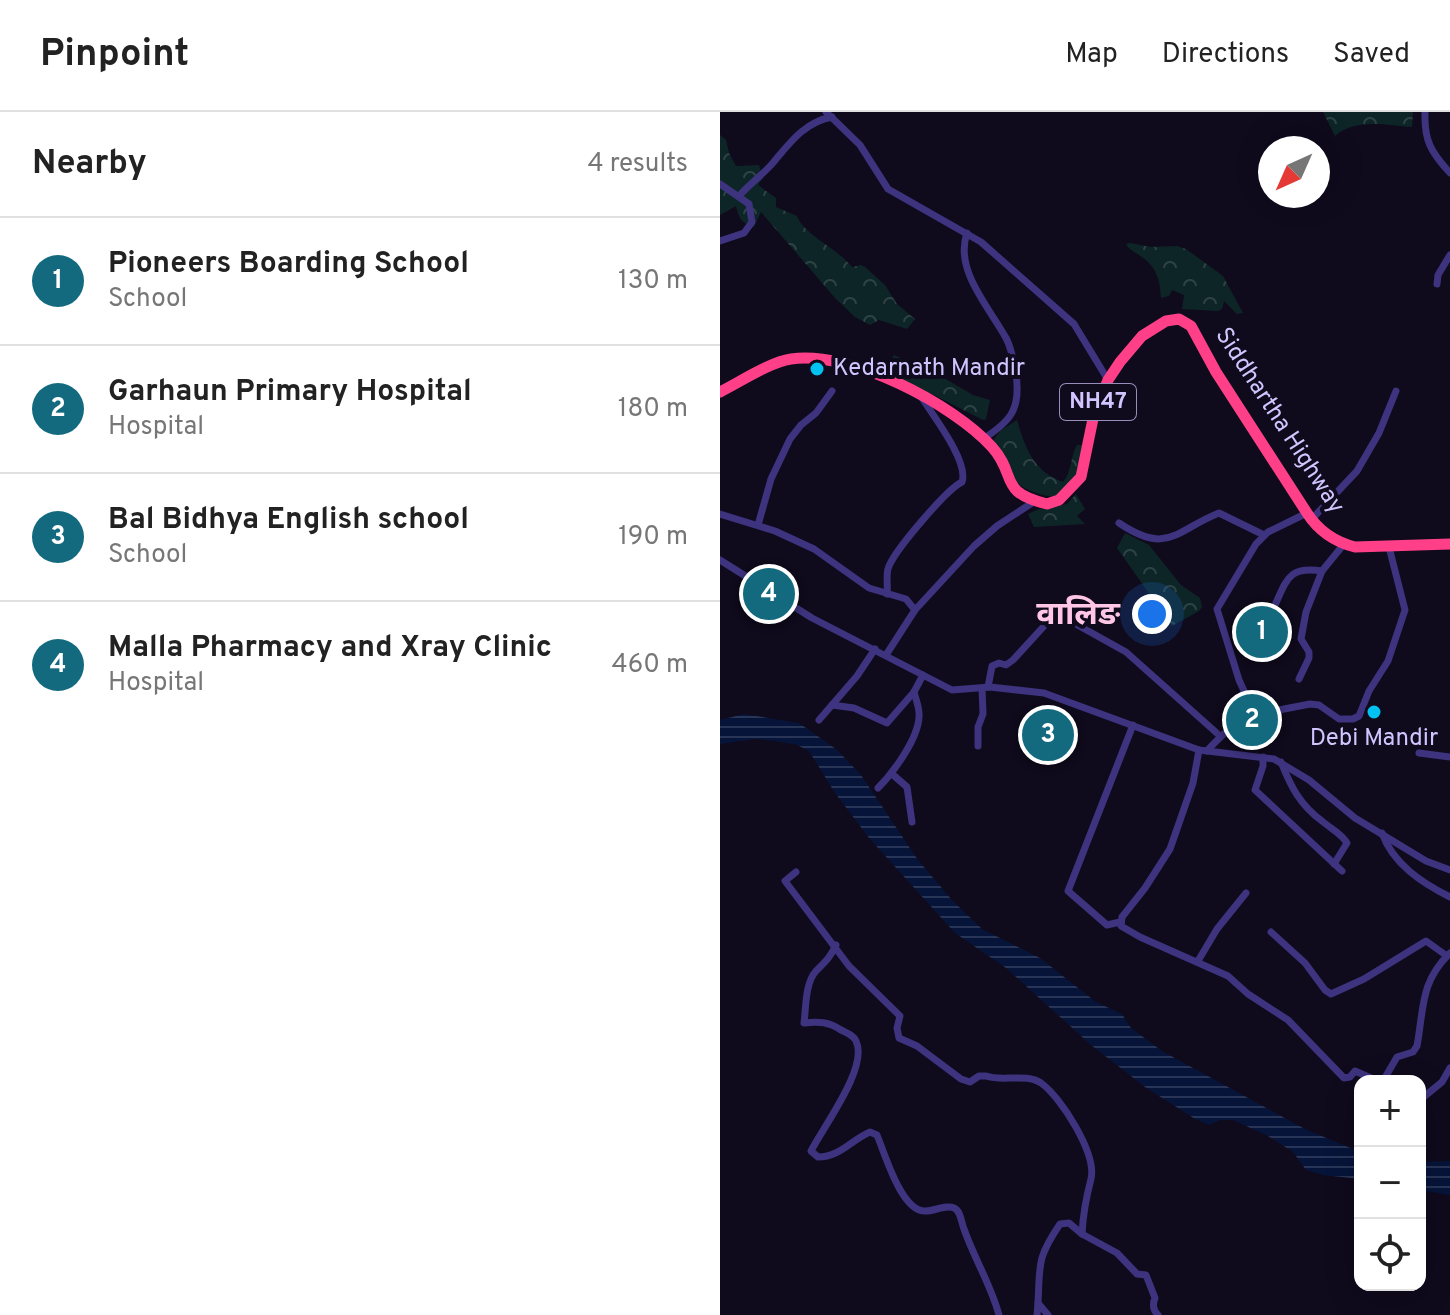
<!DOCTYPE html>
<meta charset="utf-8">
<style>
:root{--surface:#fff;--page:#f6f6f6;--text:#222;--muted:#767676;--line:#e0e0e0;--accent:#136a7f}
body{margin:0;font-family:Overpass,"Noto Sans Devanagari",sans-serif;background:var(--page);color:var(--text)}
.controls{position:absolute;right:24px;bottom:24px;display:grid;overflow:hidden;border-radius:16px;box-shadow:0 8px 32px #0002}
.controls button{width:72px;height:72px;display:grid;place-items:center;padding:0;border:0;border-bottom:2px solid var(--line);background:var(--surface);color:var(--text);font:40px sans-serif}
.compass{position:absolute;left:538px;top:24px;width:72px;height:72px;border-radius:50%;background:var(--surface);box-shadow:0 8px 32px #0002;rotate:225deg}
.you{position:absolute;left:432px;top:502px;width:28px;height:28px;margin:-20px;border:6px solid #fff;border-radius:50%;background:#1a73e8;box-shadow:0 0 0 12px #1a73e833}
.badge{display:grid;place-items:center;width:52px;height:52px;border-radius:50%;background:var(--accent);color:#fff;font-size:26px;font-weight:700}
.pin{position:absolute;translate:-50% -50%;border:4px solid #fff;box-shadow:0 2px 8px #0006}
.list{margin:0;padding:0;list-style:none}
h2{display:flex;justify-content:space-between;align-items:center;height:104px;margin:0;padding:0 32px;font-size:34px}
h2 small{font-size:26px;font-weight:400;color:var(--muted)}
.list li{display:grid;grid-template-columns:52px 1fr auto;gap:24px;align-items:center;box-sizing:border-box;height:128px;padding:0 32px;border-top:2px solid var(--line)}
.list b{display:block;font-size:30px;white-space:nowrap}
.list p{margin:0;font-size:26px;white-space:nowrap;color:var(--muted)}
.list em{font-size:26px;font-style:normal;color:var(--muted)}
.icon{flex:none;width:44px;height:44px;fill:none;stroke:currentColor;stroke-width:2;stroke-linecap:round;stroke-linejoin:round}
.map{position:relative;flex:none;width:730px;height:1203px;overflow:hidden}
header{display:flex;align-items:center;gap:48px;box-sizing:border-box;height:112px;padding:0 40px;background:var(--surface);border-bottom:2px solid var(--line)}
header strong{font-size:38px}
nav{display:flex;gap:44px;margin-inline-start:auto;font-size:28px}
main{display:flex}
aside{flex:1;background:var(--surface)}
.map>svg:first-child{display:block}
.forest{fill:url(#forest-crowns)}
.water{fill:url(#water-rules)}
.lines{fill:none;stroke-linecap:round;stroke-linejoin:round}
.minor{stroke:#3d337e;stroke-width:7}
.highway{stroke:#ff4089;stroke-width:11}
.poi-dot{fill:#00c1f0;stroke:#0f0a1c;stroke-width:3}
.labels{text-anchor:middle;dominant-baseline:central;stroke-width:8;stroke-linejoin:round;paint-order:stroke}
.shield{fill:#0f0a1c;stroke:#988dbb;stroke-width:2}
.shield-label{font-size:22px;font-weight:bold;fill:#d2c5ff}
.poi-label{font-size:24px;fill:#d2c5ff;stroke:#0f0a1c;text-anchor:start}
.street-label{font-size:24px;fill:#d2c5ff;stroke:#0f0a1c}
.district-label{font-size:32px;font-weight:bold;fill:#ffc7e5;stroke:#0f0a1c}
</style>
<header>
<strong>Pinpoint</strong>
<nav><a>Map</a><a>Directions</a><a>Saved</a></nav>
</header>
<main>
<aside>
<h2>Nearby<small>4 results</small></h2>
<ul class="list">
<li><span class="badge">1</span><div><b>Pioneers Boarding School</b><p>School</p></div><em>130 m</em></li>
<li><span class="badge">2</span><div><b>Garhaun Primary Hospital</b><p>Hospital</p></div><em>180 m</em></li>
<li><span class="badge">3</span><div><b>Bal Bidhya English school</b><p>School</p></div><em>190 m</em></li>
<li><span class="badge">4</span><div><b>Malla Pharmacy and Xray Clinic</b><p>Hospital</p></div><em>460 m</em></li>
</ul>
</aside>
<div class="map">
<svg width="730" height="1203" viewBox="0 0 730 1203">
<defs>
<pattern id="forest-crowns" width="20" height="18" patternUnits="userSpaceOnUse" patternTransform="scale(2)"><rect width="20" height="18" fill="#0d2526"/><path d="M2 6a3 3 0 1 1 6 0M12 15a3 3 0 1 1 6 0" fill="none" stroke="#2f4347"/></pattern>
<pattern id="water-rules" width="6" height="5" patternUnits="userSpaceOnUse" patternTransform="scale(2)"><rect width="6" height="5" fill="#061439"/><path d="M0 2.5h6" fill="none" stroke="#293557"/></pattern>
</defs>
<rect width="100%" height="100%" fill="#0f0a1c"/>
<g class="forest">
<path d="M603,0H693L692,15C667,13 635,6 615,24Z"/>
<path d="M0,23L6,28L9,41L16,54L39,53L43,66L38,73L56,86V95L77,104C85,124 116,135 132,155L141,153L145,155L165,173L177,192L195,207L187,217L159,208L150,213L135,205L115,186L41,100L34,115C21,111 19,106 16,94L0,103Z"/>
<path d="M410,131L431,135L457,134L466,137L503,164L523,201L517,202L504,189L502,197L498,199L462,197L464,183L452,178L449,184L441,186C440,168 437,156 422,145C415,140 410,139 406,132Z"/>
<polygon points="174,243 217,262 253,283 270,288 266,307 263,308 210,281 163,262"/>
<path d="M297,308C305,336 314,360 343,370C352,360 350,345 357,333H366L356,368L334,385C291,377 292,366 272,330L280,319Z"/>
<polygon points="356,382 365,397 357,404 365,412 314,415 308,402 319,397 347,392"/>
<polygon points="405,421 429,433 461,473 480,486 482,495 479,499 452,514 397,436"/>
</g>
<g class="water">
<polygon points="24,602 79,611 116,637 141,663 198,748 232,788 262,817 320,846 376,890 402,902 411,916 442,939 585,1017 640,1040 640,1067 603,1063 586,1058 573,1040 548,1024 513,1008 500,1008 489,1013 475,1007 425,975 371,933 286,856 235,821 149,726 115,681 89,639 77,633 55,629 36,627 0,632 0,608"/>
<polygon points="730,1049 730,1083 700,1078 700,1050"/>
</g>
<g class="lines">
<g class="minor">
<polyline points="106,0 140,33 168,77 261,130 354,212 388,268"/>
<path d="M705,0C704,29 711,40 730,61"/>
<polyline points="0,72 29,92 32,110 24,121 0,129"/>
<path d="M19,84C30,72 42,63 52,52C69,32 84,10 112,5"/>
<path d="M247,121C234,158 269,195 286,226C292,237 294,251 296,262C301,297 291,309 263,327"/>
<polyline points="717,172 718,163 730,143"/>
<polyline points="0,402 55,419 94,437 149,476 186,487 195,498"/>
<polyline points="591,408 637,359 659,321 676,279"/>
<path d="M399,411C448,444 456,418 499,401L544,423"/>
<polyline points="38,413 51,367 70,327 81,313 96,301 112,279"/>
<polyline points="0,448 92,506 232,578 270,575 324,581 479,638 554,647 589,668 635,706 706,749 730,758"/>
<path d="M167,482C168,474 166,464 168,457C172,441 227,377 242,370C249,350 214,305 202,286"/>
<path d="M555,493C567,467 569,454 602,459L624,432"/>
<polyline points="166,543 195,498 254,434 277,414 315,389"/>
<polyline points="579,567 589,546 589,540 581,527 586,500 602,459"/>
<polyline points="268,575 272,554 279,551 286,553 293,548 336,501 406,540 499,623"/>
<polyline points="530,592 519,568 497,497 536,432 548,420 587,401"/>
<polyline points="112,593 134,596 167,611 194,580 203,563"/>
<polyline points="99,608 137,564 155,537"/>
<polyline points="258,634 258,615 263,602 262,576"/>
<polyline points="479,638 473,671 450,737 425,776 402,805 401,814 420,825 508,864 528,882 568,908 624,966 630,965 635,959 658,969"/>
<path d="M487,639C501,622 520,611 530,592L559,598L590,592L599,593L619,607H633L639,604L649,579L668,549L685,498L669,435"/>
<polyline points="699,641 730,645"/>
<polyline points="543,645 543,654 535,678 622,759"/>
<path d="M561,650C571,675 580,693 602,709C611,717 621,721 627,731L614,752"/>
<polyline points="172,662 187,675 192,710"/>
<path d="M158,676C173,661 198,627 199,605C200,597 196,588 194,580"/>
<path d="M662,721C673,752 702,771 730,785"/>
<path d="M76,760L65,769L129,854L180,904L177,916L179,926L197,934L241,967L250,970L259,964H266C282,970 306,961 321,971C341,985 377,1042 371,1067C366,1086 363,1102 362,1122L397,1141L417,1162L426,1163L435,1186C432,1193 433,1198 438,1203"/>
<polyline points="400,810 387,813 348,779 413,613"/>
<polyline points="551,820 585,851 605,878 611,882 644,867 706,829 727,844"/>
<path d="M116,833C110,846 105,850 96,859C85,871 86,896 84,911C99,909 109,910 121,918C127,921 133,923 136,929C149,955 103,1015 91,1039L98,1045C120,1045 131,1028 150,1020L157,1023C165,1042 181,1098 204,1099C213,1100 226,1092 234,1096C241,1099 241,1110 244,1117C254,1146 271,1173 279,1203"/>
<polyline points="478,849 497,817 526,781"/>
<path d="M663,969L677,945L693,940L697,934C704,896 700,870 730,841"/>
<polyline points="700,988 722,970 730,956"/>
<path d="M318,1191C320,1151 317,1146 340,1112L349,1111L362,1122"/>
<polyline points="317,1203 318,1191 328,1203"/>
</g>
<path class="highway" d="M0,280C20,270 50,250 71,247C130,238 233,292 272,335C298,364 277,380 327,392L339,388L361,365L374,302L388,268L400,250L422,224L446,209L459,207L471,214L496,260L587,401C598,418 615,430 635,435L730,432"/>
</g>
<g class="poi-dot">
<circle cx="97" cy="257" r="8"/>
<circle cx="654" cy="600" r="8"/>
</g>
<g class="labels">
<rect class="shield" x="340" y="272" width="76" height="36" rx="6"/>
<g class="shield-label">
<text x="378" y="290">NH47</text>
</g>
<g class="poi-label">
<text x="113" y="257">Kedarnath Mandir</text>
<text x="654" y="627" text-anchor="middle">Debi Mandir</text>
</g>
<g class="street-label">
<text transform="translate(559 309) rotate(57)">Siddhartha Highway</text>
</g>
<g class="district-label">
<text x="358" y="504">वालिङ</text>
</g>
</g>
</svg>
<div class="controls">
<button>+</button>
<button>−</button>
<button><svg class="icon" aria-label="locate" viewBox="0 0 24 24"><circle cx="12" cy="12" r="6"/><path d="M12 2v4M12 18v4M2 12h4M18 12h4"/></svg></button>
</div>
<svg class="compass" viewBox="-18 -18 36 36"><path d="M0-13l5 13h-10z" fill="#e53935"/><path d="M0 13l5-13h-10z" fill="#767676"/></svg>
<div class="you"></div>
<div class="pin badge" style="left:542px;top:520px">1</div>
<div class="pin badge" style="left:532px;top:608px">2</div>
<div class="pin badge" style="left:328px;top:623px">3</div>
<div class="pin badge" style="left:49px;top:482px">4</div>
</div>
</main>
